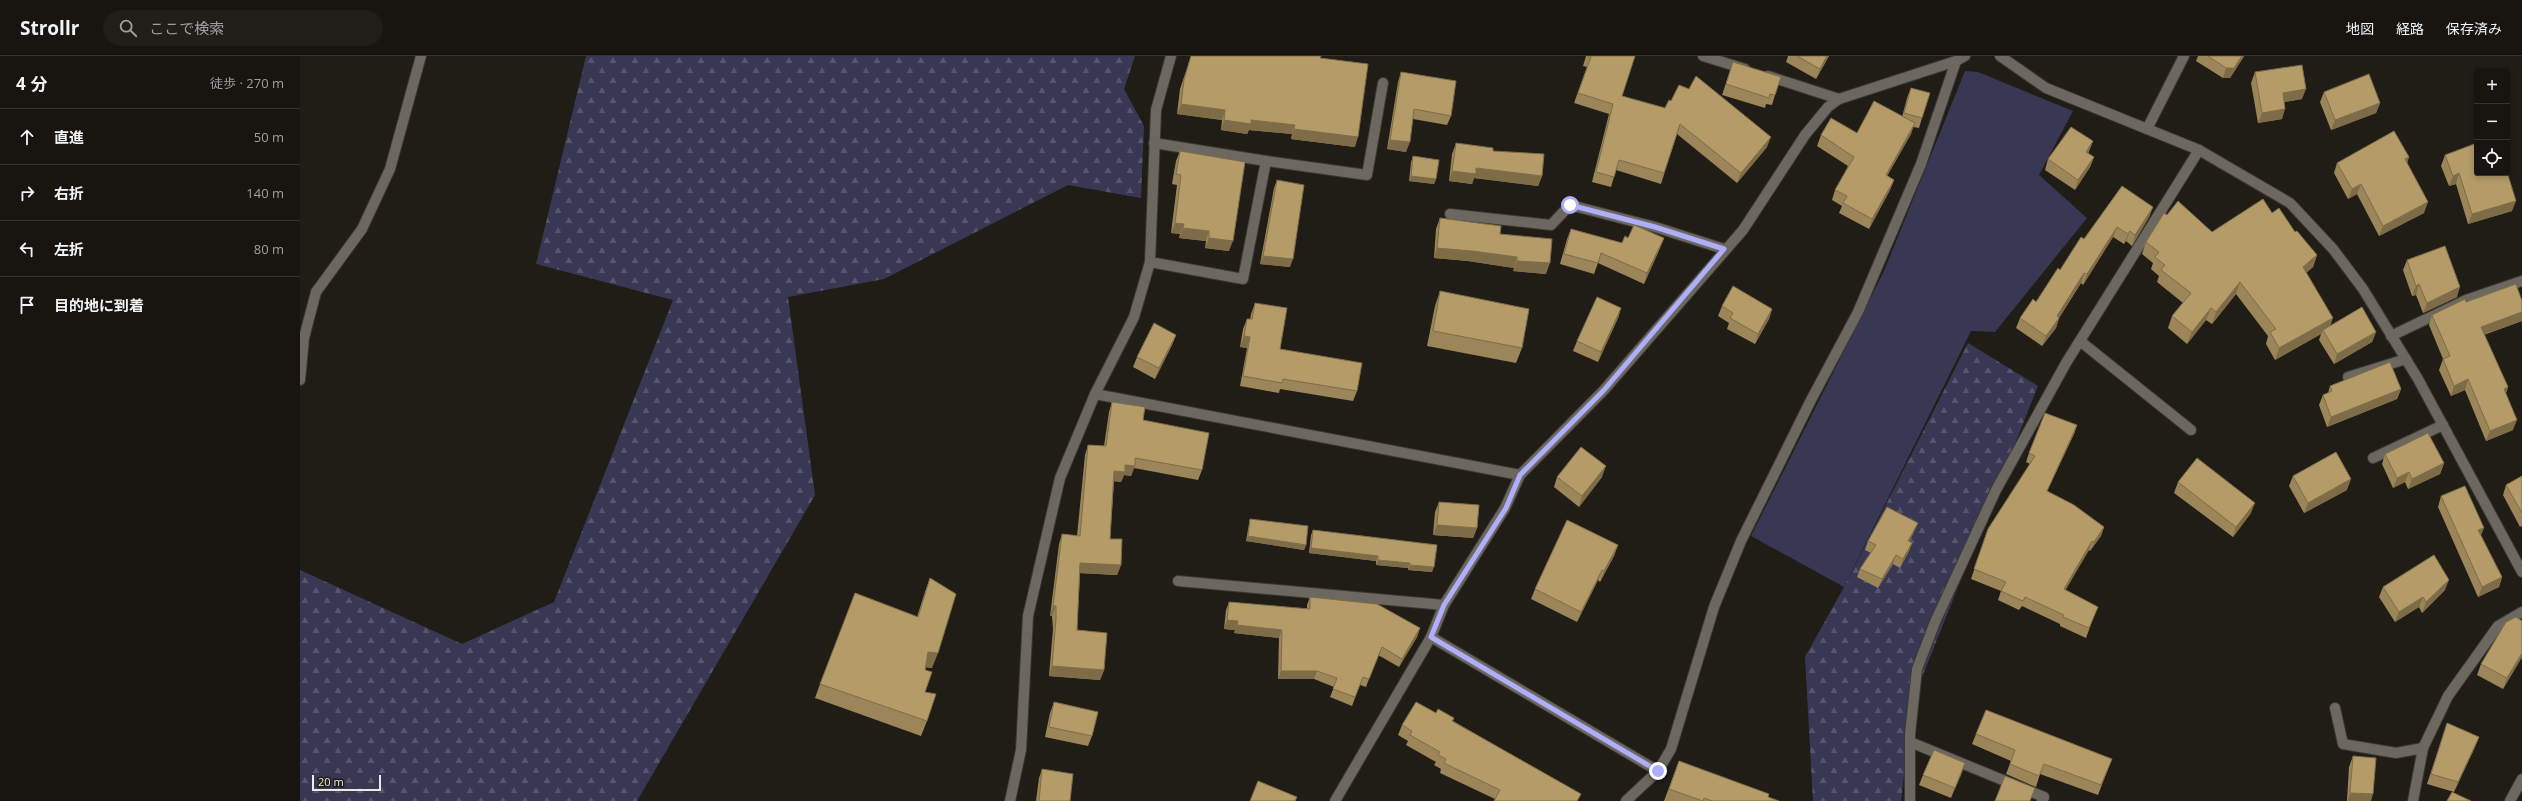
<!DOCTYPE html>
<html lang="ja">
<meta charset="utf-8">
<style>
:root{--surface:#181510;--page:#211e19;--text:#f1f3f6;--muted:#9f9f9f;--line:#363430}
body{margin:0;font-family:"Open Sans","Noto Sans JP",sans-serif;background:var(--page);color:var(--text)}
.controls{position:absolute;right:12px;top:12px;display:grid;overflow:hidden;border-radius:4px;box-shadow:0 2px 6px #0003}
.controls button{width:36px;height:36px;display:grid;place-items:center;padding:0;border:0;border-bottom:1px solid var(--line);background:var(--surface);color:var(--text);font:20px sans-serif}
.scale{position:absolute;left:12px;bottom:10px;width:69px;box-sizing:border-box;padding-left:4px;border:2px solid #eceae5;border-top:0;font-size:11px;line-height:14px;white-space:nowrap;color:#eceae5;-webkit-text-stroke:3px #201c16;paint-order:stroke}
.stop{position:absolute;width:12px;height:12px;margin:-9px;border:3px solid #afaefa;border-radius:50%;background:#fff}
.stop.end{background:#afaefa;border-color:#fff;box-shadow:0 1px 4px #0008}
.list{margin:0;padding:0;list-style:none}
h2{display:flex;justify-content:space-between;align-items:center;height:52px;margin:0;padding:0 16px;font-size:17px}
h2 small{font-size:13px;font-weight:400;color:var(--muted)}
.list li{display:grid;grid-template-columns:26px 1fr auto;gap:12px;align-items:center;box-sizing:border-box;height:56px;padding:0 16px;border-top:1px solid var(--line)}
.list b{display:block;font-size:15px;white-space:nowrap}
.list em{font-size:13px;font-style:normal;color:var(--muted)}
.icon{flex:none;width:22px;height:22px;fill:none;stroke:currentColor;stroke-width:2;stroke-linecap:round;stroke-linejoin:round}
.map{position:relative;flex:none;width:2222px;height:745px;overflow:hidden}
header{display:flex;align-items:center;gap:24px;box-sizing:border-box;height:56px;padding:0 20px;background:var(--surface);border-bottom:1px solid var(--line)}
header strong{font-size:19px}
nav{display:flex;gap:22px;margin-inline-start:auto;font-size:14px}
.search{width:280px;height:36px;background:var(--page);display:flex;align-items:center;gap:10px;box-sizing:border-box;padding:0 14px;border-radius:22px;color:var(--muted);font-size:15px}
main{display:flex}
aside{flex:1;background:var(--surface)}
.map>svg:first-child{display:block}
.grass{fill:#383855}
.forest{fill:url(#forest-firs)}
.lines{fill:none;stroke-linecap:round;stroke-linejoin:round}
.minor-casing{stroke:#3b3935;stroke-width:12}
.minor{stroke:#6c6860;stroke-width:10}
.wall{fill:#9b8559}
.shaded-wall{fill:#7e6c49}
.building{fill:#b49b68;stroke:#7e6c49}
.route{stroke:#afaefa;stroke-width:5}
</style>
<header>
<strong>Strollr</strong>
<div class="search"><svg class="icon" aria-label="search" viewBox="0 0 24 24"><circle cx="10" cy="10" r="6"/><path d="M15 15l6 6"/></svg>ここで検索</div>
<nav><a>地図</a><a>経路</a><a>保存済み</a></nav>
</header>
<main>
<aside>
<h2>4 分<small>徒歩 · 270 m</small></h2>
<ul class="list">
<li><svg class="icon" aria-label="ahead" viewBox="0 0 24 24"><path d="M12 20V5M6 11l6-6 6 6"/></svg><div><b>直進</b></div><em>50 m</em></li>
<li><svg class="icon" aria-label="right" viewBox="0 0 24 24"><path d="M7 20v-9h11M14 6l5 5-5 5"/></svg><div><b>右折</b></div><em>140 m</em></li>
<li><svg class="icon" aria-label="left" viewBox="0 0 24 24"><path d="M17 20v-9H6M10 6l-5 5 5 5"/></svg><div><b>左折</b></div><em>80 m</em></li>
<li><svg class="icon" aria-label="arrive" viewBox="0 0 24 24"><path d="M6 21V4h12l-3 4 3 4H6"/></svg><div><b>目的地に到着</b></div></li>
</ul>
</aside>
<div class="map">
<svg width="2222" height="745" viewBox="0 0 2222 745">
<defs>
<pattern id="forest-firs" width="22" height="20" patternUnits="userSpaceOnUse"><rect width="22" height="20" fill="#383855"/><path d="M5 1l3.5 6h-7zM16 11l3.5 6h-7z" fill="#55556d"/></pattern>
</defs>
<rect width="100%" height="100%" fill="#201c16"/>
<polygon class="grass" points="1665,15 1678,16 1773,55 1739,119 1787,162 1695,276 1671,275 1544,531 1451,480 1584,215"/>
<g class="forest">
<polygon points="286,0 835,0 824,33 844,70 841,142 768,129 584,223 488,241 515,439 337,745 0,745 0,514 162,588 254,546 373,244 236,208"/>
<polygon points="1668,287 1738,330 1613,644 1601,745 1513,745 1505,601 1544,531"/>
</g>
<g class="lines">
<defs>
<g id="minor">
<polyline points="1403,0 1445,13"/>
<polyline points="1700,0 1746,32 1899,94 1990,147 2033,193 2063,233 2118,323 2222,516"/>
<polyline points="1468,20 1539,43"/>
<polyline points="1847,73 1884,0"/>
<polyline points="854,87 966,105 1067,119 1083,27"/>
<polyline points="1150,158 1251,169 1270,149 1355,171 1424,193"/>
<polyline points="850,206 943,223 966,105"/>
<polyline points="2091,280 2166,244 2222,225"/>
<polyline points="1780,285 1891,374"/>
<polyline points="2048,321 2106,303"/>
<polyline points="0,324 4,282 16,236 62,173 90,113 121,0"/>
<polyline points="795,338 1220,419"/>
<polyline points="2073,402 2143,369"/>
<polyline points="878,525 1144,549"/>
<polyline points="1131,581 1358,715"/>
<polyline points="2035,652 2043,688 2096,697 2123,692"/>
<polyline points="1610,686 1744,741 1742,745"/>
<polyline points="710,745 721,694 728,560 760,422 795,338 834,261 850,206 856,54 871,0"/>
<polyline points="1035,745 1131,581 1144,549 1205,452 1220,419 1304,334 1443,174 1505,79 1528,51 1539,43 1656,5 1665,0"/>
<polyline points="1326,745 1358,715 1371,693 1414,551 1441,485 1511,344 1558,256 1621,108 1656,5"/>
<polyline points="1610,745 1610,678 1617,613 1635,566 1696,434 1766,307 1899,94"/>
<polyline points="2113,745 2123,692 2148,640 2198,570 2222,556"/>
<polyline points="2210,745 2222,723"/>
</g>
</defs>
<use href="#minor" class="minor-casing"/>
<use href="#minor" class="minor"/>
</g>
<g class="wall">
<polygon points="891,0 1020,2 1055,91 991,83 992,78 949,74 947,78 921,74 922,64 877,58 880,33"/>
<polygon points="1286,0 1335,0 1322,40 1467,91 1437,127 1377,78 1361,128 1316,114 1311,131 1292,126 1309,58 1274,47 1287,11 1283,10"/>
<polygon points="1488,0 1529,0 1516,23 1486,6"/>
<polygon points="1898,0 1944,0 1930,22 1923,22 1896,5"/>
<polygon points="1433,6 1475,39 1472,49 1466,48 1465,52 1422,39"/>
<polygon points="1101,16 1151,60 1147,69 1113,63 1106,96 1087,93 1098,26"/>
<polygon points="1955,16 2002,43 1984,46 1982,63 1958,67 1951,27"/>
<polygon points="1611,32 1622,62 1619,72 1613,71 1611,78 1587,120 1594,124 1590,134 1569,173 1539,157 1542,150 1532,144 1535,134 1548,110 1517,90 1521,79 1557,77 1602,61 1607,42"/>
<polygon points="2024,36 2080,47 2076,57 2031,74 2020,46"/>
<polygon points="1793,85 1788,97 1794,101 1790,111 1775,134 1745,114 1748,103"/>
<polygon points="1156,87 1193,95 1242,120 1238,130 1174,122 1172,128 1149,125 1152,98"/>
<polygon points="880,95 929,195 905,192 906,185 879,182 880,178 871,177 877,129 872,128 876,105"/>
<polygon points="2145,99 2212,155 2168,168 2156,128 2149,130 2141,110"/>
<polygon points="1113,100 1136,123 1134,128 1109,125 1111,106"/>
<polygon points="2109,101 2107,107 2124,157 2079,180 2057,138 2048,143 2034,117 2037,107"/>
<polygon points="977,124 990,211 960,208 974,132"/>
<polygon points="1853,151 1849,161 1832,190 1826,185 1824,188 1813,181 1783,229 1781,227 1759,262 1756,272 1742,290 1716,272 1720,262 1736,246 1784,183"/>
<polygon points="1972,157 1995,176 2017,199 2013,211 2006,217 2030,270 2076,276 2072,286 2034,308 2019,284 2021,278 1975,304 1966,288 1968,280 1936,238 1912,268 1906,264 1887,288 1868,272 1872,260 1883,247 1857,226 1859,220 1851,213 1853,207 1842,198 1846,186 1867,159 1912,176"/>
<polygon points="1140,162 1200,178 1246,218 1213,215 1214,212 1168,205 1134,202 1136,173"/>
<polygon points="1271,173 1322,187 1328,182 1364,182 1360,192 1344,228 1298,207 1294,218 1260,208 1267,183"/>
<polygon points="2107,204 2157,241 2123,257 2116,239 2112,240 2103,214"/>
<polygon points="1140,235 1222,292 1216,307 1127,290 1135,250"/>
<polygon points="2166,246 2222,265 2184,279 2208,331 2206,337 2213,374 2186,385 2165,334 2151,340 2139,314 2143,303 2129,269 2132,259"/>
<polygon points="955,247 980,293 1057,335 1053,345 980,333 979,337 940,330 947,292 940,291 943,273 947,263 950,263 951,258"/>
<polygon points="1422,250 1472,253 1469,263 1455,288 1427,273 1429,267 1418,260"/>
<polygon points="1321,252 1318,262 1298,306 1273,295 1277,285"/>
<polygon points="876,279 872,289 855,323 833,311 837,301"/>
<polygon points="2030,330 2101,333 2097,343 2027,371 2019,349 2023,339 2028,337"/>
<polygon points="812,346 843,364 902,414 898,424 834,412 831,420 824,419 821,426 814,425 810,483 821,509 817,519 780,517 777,574 804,614 800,624 749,620 753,573 752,560 750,560 759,488 762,478 777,480 785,399 788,389 804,390 809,356"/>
<polygon points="1777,369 1774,378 1747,435 1804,471 1801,480 1790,495 1789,494 1765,534 1794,560 1786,582 1760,570 1760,568 1722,550 1719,554 1698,544 1701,535 1671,523 1688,473 1730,408 1726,406 1729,397"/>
<polygon points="2085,398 2144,407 2140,418 2108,433 2105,426 2093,432 2082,408"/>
<polygon points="1993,420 2047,434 2004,457 1989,430"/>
<polygon points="2222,420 2222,470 2220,471 2203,439 2206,429"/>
<polygon points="1257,421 1302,421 1279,451 1254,431"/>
<polygon points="1878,426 1951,457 1933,481 1874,437"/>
<polygon points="2141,440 2181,479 2202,521 2199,531 2178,541 2138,451"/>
<polygon points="1139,446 1177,472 1173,482 1133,479 1135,456"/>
<polygon points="950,463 1006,489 1004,494 946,485 949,468"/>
<polygon points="1013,474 1137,489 1132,516 1108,514 1108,512 1076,509 1076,505 1009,497 1011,479"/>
<polygon points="1614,476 1609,485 1612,487 1609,495 1600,512 1593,508 1578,532 1557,521 1560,513 1571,497 1565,494 1568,485"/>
<polygon points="1318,489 1314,500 1300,526 1298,524 1277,566 1231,543 1235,533"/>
<polygon points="630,522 632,612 626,611 625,636 627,665 621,680 515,642 520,628 617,561 625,536"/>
<polygon points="2083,531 2145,534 2122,557 2119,551 2095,566 2079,541"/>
<polygon points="1010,541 1120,572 1117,581 1099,611 1078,599 1066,631 1060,629 1052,650 1030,641 1034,631 1014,623 978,623 979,582 934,577 935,574 924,573 926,554 929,546 1007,553 1007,549"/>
<polygon points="2222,565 2222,601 2203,633 2177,619 2181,608"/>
<polygon points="754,646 792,680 788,690 745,681 750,657"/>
<polygon points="1136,657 1154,662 1153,665 1281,738 1195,743 1140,717 1141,713 1134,709 1136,706 1106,689 1108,685 1098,679 1102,669"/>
<polygon points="2147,667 2179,681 2175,691 2154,736 2127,728"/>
<polygon points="1676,678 1812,703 1798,739 1740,718 1736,731 1706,718 1711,705 1672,688"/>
<polygon points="2053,700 2071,745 2047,745 2049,711"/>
<polygon points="1379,705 1468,741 1479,745 1364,745"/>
<polygon points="1665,707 1651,742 1619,729 1623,719"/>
<polygon points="742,713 770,745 736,745 739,722"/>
</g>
<g class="shaded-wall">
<polygon points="1527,0 1529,0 1516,23 1520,13"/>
<polygon points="1942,0 1944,0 1943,2 1930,22 1923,22 1926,12"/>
<polygon points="2006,33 2002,43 1979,47 1983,37"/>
<polygon points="2080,47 2076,57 2031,74 2035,64"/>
<polygon points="881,48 925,54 922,64 877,58"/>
<polygon points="1985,53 1982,63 1958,67 1962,57"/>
<polygon points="924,64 951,64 995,69 992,78 949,74 947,78 921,74"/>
<polygon points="1615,67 1611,78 1582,129 1586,119"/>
<polygon points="994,73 1058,81 1055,91 991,83"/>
<polygon points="1471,81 1467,91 1437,127 1441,117"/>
<polygon points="1090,84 1110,86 1106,96 1087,93"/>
<polygon points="1793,85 1789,96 1782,106 1786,96"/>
<polygon points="1794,101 1790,111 1775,134 1778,124"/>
<polygon points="2109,101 2105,111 2105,103"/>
<polygon points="1176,112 1242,120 1238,130 1174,122 1172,128 1149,125 1152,115"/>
<polygon points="2159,117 2156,128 2149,130 2153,120"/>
<polygon points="1111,120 1136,123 1134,128 1109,125"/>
<polygon points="1594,124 1590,134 1569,173 1572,163"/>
<polygon points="2061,128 2057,138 2048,143 2052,133"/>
<polygon points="2216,145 2212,155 2168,168 2172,158"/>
<polygon points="2128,146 2124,157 2079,180 2083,170"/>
<polygon points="1853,151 1849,161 1832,190 1835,179"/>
<polygon points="875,167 884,168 880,178 871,177"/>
<polygon points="1817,171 1813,181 1783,229 1787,218"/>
<polygon points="883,172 909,175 906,185 879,182"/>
<polygon points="1830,175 1826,185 1824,188 1828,178"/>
<polygon points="909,182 933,185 929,195 905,192"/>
<polygon points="1364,182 1360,192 1344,228 1347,217"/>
<polygon points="1137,192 1172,195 1217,201 1214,212 1168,205 1134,202"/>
<polygon points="2017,199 2013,211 1999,223 2003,211"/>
<polygon points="963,200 993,203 990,211 960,208"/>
<polygon points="1217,205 1250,207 1246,218 1213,215"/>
<polygon points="1784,217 1781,227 1756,267 1759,262 1756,272 1742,290 1746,280 1757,260"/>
<polygon points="1940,226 1936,238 1912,268 1916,256"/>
<polygon points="2119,228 2116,239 2112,240 2116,230"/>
<polygon points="2160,231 2157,241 2123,257 2127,247"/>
<polygon points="1321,252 1318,262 1298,306 1301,296"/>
<polygon points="1911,252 1906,264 1887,288 1892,276"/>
<polygon points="1472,253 1469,263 1455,288 1458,278"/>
<polygon points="2222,256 2222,265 2177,281 2181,271"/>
<polygon points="2033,262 2029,274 2023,274 2021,278 1975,304 1979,292"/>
<polygon points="2076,276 2072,286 2034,308 2037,298"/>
<polygon points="876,279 872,289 855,323 859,312"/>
<polygon points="944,280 950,281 947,292 940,291"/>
<polygon points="2168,323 2165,334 2151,340 2154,330"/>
<polygon points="2208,331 2204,341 2204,333"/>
<polygon points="2101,333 2097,343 2027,371 2031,361"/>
<polygon points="2217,364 2213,374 2186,385 2190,375"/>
<polygon points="1777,369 1774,378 1743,444 1747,435"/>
<polygon points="2144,407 2140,418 2108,433 2112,423"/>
<polygon points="825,409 835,410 831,420 824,419 821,426 811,425 814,415"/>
<polygon points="1306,410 1302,421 1279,451 1282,440"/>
<polygon points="2109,416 2105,426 2093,432 2097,422"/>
<polygon points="2051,423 2047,434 2004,457 2008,447"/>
<polygon points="1955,447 1951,457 1933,481 1936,471"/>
<polygon points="1618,467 1614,476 1605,493 1608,485"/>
<polygon points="1137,469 1177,472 1173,482 1133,479"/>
<polygon points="1804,471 1801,480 1790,495 1794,486"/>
<polygon points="2184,472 2180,482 2178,474"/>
<polygon points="948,480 1006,489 1004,494 946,485"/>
<polygon points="1792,485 1789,494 1761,542 1764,533"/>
<polygon points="1612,487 1609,495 1600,512 1603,503"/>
<polygon points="1318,489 1314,500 1300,526 1304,515"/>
<polygon points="1011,492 1078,500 1076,505 1009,497"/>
<polygon points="1596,499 1593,508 1578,532 1582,523"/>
<polygon points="1078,504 1110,507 1108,512 1076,509"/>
<polygon points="780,507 821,509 817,519 777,517"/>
<polygon points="1110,509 1134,511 1132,516 1108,514"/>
<polygon points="1302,514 1298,524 1277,566 1281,556"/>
<polygon points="2202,521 2199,531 2178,541 2182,531"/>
<polygon points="2149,524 2145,534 2122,557 2126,546"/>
<polygon points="2123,541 2119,551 2095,566 2099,556"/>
<polygon points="753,550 756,550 752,560 750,560"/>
<polygon points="927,564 938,565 935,574 924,573"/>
<polygon points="937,569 982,574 979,582 934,577"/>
<polygon points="1120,572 1117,581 1099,611 1102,603"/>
<polygon points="628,596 638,597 632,612 622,611"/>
<polygon points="2222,597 2222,601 2203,633 2207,622"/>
<polygon points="752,610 804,614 800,624 749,620"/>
<polygon points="981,615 1017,615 1014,623 978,623"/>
<polygon points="2179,681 2175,691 2154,736 2158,726"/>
<polygon points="1665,707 1662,717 1651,742"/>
<polygon points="2050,737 2073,738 2071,745 2048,745"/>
</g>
<g class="building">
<polygon points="891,0 1021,0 1020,2 1068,8 1058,81 994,73 995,69 951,64 951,68 924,64 925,54 881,48 884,24"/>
<polygon points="1288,0 1335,0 1322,40 1365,52 1369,44 1371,45 1379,29 1389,33 1396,20 1471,81 1441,117 1380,68 1364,117 1319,104 1314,121 1296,116 1313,48 1278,37 1291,1"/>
<polygon points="1497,0 1527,0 1520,13"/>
<polygon points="1908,0 1942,0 1934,12 1926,12"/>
<polygon points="1433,6 1481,21 1475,39 1470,38 1469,42 1426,28"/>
<polygon points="2002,9 2006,33 1983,37 1985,53 1962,57 1955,16"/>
<polygon points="1101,16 1156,25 1151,60 1114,53 1110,86 1090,84"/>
<polygon points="2069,18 2080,47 2035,64 2024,36"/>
<polygon points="1611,32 1630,37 1622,62 1604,57"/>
<polygon points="1574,45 1615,67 1586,119 1594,124 1572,163 1543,147 1547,140 1535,134 1554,101 1521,79 1531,62 1557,77"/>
<polygon points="1771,71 1793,85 1786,96 1794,101 1778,124 1748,103"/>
<polygon points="2094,75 2109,101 2105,103 2128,146 2083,170 2061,128 2052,133 2037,107"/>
<polygon points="1156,87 1193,92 1193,95 1244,98 1242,120 1176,112 1176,118 1152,115"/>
<polygon points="2177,87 2177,117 2207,117 2207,116 2216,145 2172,158 2159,117 2153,120 2145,99"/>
<polygon points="880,95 945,106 933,185 909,182 909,175 883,172 884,168 875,167 881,119 876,118"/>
<polygon points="1113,100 1139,104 1136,123 1111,120"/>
<polygon points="977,124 1004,129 993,203 963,200"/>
<polygon points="1822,130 1853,151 1835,179 1830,175 1828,178 1817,171 1787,218 1784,217 1757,260 1759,262 1746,280 1720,262 1733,243 1736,246 1758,212 1760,214 1781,181 1784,183"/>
<polygon points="1963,143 1972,157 1979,152 1995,176 1997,175 2017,199 2003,211 2033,262 1979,292 1970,276 1976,273 1940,226 1916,256 1911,252 1892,276 1872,260 1891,237 1861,214 1865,209 1855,201 1859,196 1846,186 1864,157 1867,159 1878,145 1912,176"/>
<polygon points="1140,162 1201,170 1200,178 1252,183 1250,207 1217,205 1217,201 1172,195 1137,192"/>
<polygon points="1334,169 1364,182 1347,217 1301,197 1298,207 1264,198 1271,173 1322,187 1325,180 1328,182"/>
<polygon points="2145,190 2160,231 2127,247 2119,228 2116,230 2107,204"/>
<polygon points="2216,228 2222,245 2222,256 2181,271 2208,331 2204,333 2217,364 2190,375 2168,323 2154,330 2143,303 2150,300 2132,259 2165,243 2166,246"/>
<polygon points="1433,230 1472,253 1458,278 1430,262 1433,257 1422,250"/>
<polygon points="1140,235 1229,253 1222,292 1133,275"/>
<polygon points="1297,241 1321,252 1301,296 1277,285"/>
<polygon points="955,247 987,252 980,293 1062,307 1057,335 983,323 982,327 943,320 950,281 944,280 947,263 952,263"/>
<polygon points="2062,251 2076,276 2037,298 2023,274"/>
<polygon points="854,267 876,279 859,312 837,301"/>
<polygon points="2090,306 2101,333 2031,361 2023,339 2032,335 2030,330"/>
<polygon points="812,346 845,351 843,364 909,377 902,414 835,402 835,410 825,409 825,416 814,415 810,483 822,483 821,509 780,507 777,574 807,577 804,614 752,610 756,563 756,550 753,550 762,478 780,480 788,389 806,390"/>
<polygon points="1745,357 1777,369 1747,435 1774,449 1804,471 1794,486 1792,485 1764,533 1798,551 1789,572 1763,561 1764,559 1725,541 1723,545 1701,535 1706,526 1674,513 1688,473 1735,400 1729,397"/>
<polygon points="2128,377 2144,407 2112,423 2109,416 2097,422 2085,398"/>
<polygon points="1281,391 1306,410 1282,440 1257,421"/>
<polygon points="2036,396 2051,423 2008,447 1993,420"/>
<polygon points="1897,402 1955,447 1936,471 1878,426"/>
<polygon points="2222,420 2222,457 2206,429"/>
<polygon points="2165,430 2184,472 2178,474 2202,521 2182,531 2141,440"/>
<polygon points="1139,446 1179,449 1177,472 1137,469"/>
<polygon points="1587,451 1618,467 1608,485 1612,487 1603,503 1596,499 1582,523 1560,513 1576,489 1568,485"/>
<polygon points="950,463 1008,470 1006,489 948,480"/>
<polygon points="1267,464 1318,489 1304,515 1302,514 1281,556 1235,533"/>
<polygon points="1013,474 1137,489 1134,511 1110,509 1110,507 1078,504 1078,500 1011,492"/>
<polygon points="2134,499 2149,524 2126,546 2123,541 2099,556 2083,531"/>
<polygon points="630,522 656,538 638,597 628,596 625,614 632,616 625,636 636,638 627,665 520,628 555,537 618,561"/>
<polygon points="1010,541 1077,548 1120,572 1102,603 1082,591 1069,623 1063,621 1055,641 1033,633 1037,622 1017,615 981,615 982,574 937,569 938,565 927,564 929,546 1010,553"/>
<polygon points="2216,561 2222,565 2222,597 2207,622 2181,608 2206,566"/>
<polygon points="754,646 798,656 792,680 749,671"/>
<polygon points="1116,646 1136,657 1138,653 1154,662 1152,665 1281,738 1277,745 1194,745 1200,734 1144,707 1146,703 1138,699 1140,696 1110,679 1112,675 1102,669"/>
<polygon points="1686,654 1812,703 1801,729 1744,708 1739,720 1710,708 1715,694 1676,678"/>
<polygon points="2147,667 2179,681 2158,726 2131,718"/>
<polygon points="1634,694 1665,707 1655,732 1623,719"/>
<polygon points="2053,700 2076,702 2073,738 2050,737"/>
<polygon points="1379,705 1469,738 1468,741 1479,745 1413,745 1404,742 1403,745 1369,733"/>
<polygon points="742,713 773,718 770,745 739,745"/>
<polygon points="1705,720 1735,732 1730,745 1695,745"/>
<polygon points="958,725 997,741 995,745 950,745"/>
<polygon points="2152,736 2171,745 2147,745"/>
</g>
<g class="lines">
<polyline class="route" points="1270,149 1355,171 1424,193 1304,334 1220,419 1206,452 1144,549 1131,581 1358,715"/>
</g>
</svg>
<div class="controls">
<button>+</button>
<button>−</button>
<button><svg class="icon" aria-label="locate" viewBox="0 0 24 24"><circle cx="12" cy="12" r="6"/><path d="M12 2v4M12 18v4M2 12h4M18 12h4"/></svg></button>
</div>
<div class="scale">20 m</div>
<div class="stop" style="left:1270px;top:149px"></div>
<div class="stop end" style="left:1358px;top:715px"></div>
</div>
</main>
